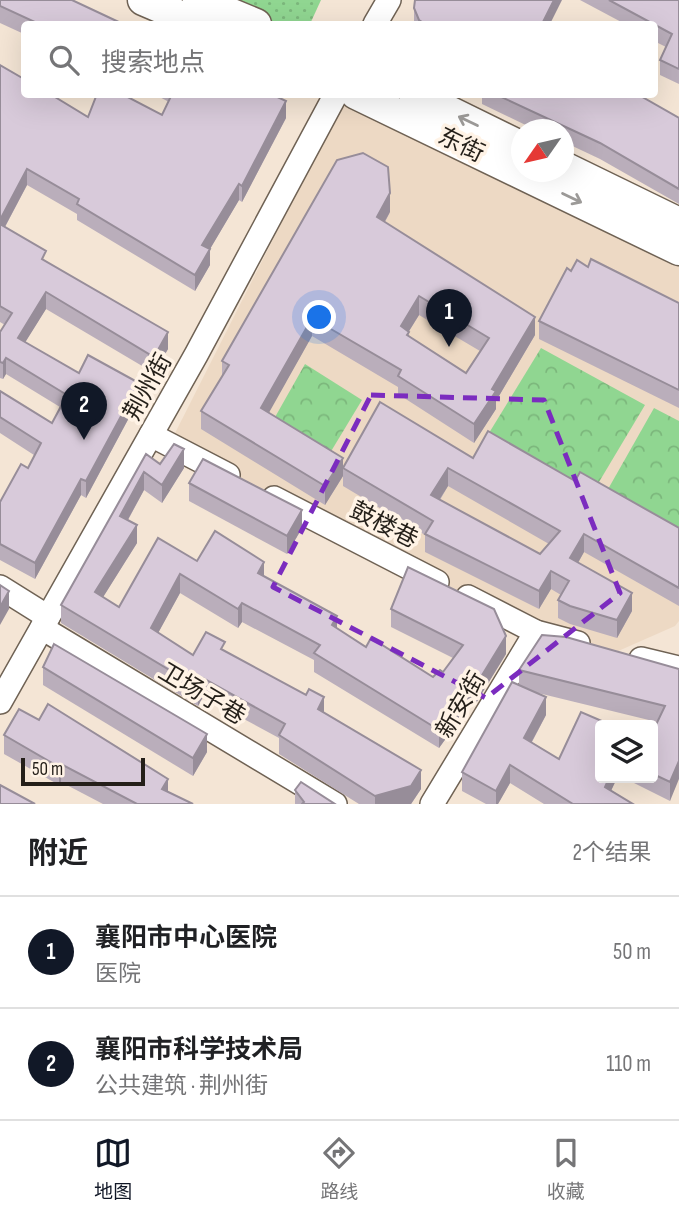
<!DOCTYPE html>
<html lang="zh">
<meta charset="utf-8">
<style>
:root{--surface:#fff;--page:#f2f2f2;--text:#202124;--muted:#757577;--line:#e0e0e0;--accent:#111827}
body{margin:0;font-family:"Sofia Sans Condensed","Noto Sans SC",sans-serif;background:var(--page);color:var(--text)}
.controls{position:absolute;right:21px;bottom:21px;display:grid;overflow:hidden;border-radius:7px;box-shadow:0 7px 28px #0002}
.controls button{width:63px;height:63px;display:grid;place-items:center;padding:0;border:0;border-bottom:2px solid var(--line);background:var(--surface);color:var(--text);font:35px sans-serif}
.compass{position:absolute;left:511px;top:119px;width:63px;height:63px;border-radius:50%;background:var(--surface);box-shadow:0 7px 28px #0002;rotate:236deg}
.scale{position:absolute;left:21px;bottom:18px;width:124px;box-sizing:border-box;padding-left:7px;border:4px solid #241f19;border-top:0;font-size:19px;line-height:24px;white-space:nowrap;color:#241f19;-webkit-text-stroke:5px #fff3e6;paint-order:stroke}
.you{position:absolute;left:320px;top:318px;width:24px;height:24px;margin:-18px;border:5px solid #fff;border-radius:50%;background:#1a73e8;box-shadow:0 0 0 10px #1a73e833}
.badge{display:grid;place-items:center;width:46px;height:46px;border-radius:50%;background:var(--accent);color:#fff;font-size:23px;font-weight:700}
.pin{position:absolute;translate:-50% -58px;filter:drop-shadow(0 2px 4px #0008)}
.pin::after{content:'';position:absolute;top:37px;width:24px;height:21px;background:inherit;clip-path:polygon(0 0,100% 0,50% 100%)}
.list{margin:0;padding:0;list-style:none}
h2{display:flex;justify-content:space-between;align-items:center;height:91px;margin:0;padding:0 28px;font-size:30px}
h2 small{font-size:23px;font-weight:400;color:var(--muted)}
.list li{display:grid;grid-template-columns:46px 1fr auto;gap:21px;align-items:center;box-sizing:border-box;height:112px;padding:0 28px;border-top:2px solid var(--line)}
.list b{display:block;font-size:26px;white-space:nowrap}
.list p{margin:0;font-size:23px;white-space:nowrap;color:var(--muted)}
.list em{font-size:23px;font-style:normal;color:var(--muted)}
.icon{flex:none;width:38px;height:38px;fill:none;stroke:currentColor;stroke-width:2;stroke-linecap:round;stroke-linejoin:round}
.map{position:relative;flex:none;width:679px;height:804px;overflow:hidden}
.search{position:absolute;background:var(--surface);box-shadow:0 7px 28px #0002;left:21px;right:21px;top:21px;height:77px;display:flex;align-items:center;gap:18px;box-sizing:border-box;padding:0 24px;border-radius:7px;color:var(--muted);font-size:26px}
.sheet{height:315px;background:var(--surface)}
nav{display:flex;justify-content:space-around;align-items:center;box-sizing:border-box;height:98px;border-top:2px solid var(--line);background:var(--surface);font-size:19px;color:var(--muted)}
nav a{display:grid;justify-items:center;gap:4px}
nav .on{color:var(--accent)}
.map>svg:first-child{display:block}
.built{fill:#edd9c4}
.park{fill:url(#park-crowns)}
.garden{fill:url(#garden-dots)}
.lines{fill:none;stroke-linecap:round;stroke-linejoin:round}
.minor-casing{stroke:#6f6254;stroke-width:26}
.major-casing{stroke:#6f6254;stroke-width:33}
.minor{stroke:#fff;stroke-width:23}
.major{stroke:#fff;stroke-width:30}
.wall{fill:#baaebb;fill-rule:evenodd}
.shaded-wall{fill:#978d99}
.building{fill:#d8cada;stroke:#978d99;stroke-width:2;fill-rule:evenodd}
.oneway{stroke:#9c9a98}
.marked{fill:none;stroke:#7b2cbf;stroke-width:5;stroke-dasharray:14 9;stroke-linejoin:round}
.labels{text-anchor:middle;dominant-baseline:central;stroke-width:7;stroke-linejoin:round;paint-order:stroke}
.street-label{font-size:24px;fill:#241f19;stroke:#fff3e6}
</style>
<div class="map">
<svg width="679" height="804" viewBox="0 0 679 804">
<defs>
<pattern id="park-crowns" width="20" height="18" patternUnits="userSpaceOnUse" patternTransform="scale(1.75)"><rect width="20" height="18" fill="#90d691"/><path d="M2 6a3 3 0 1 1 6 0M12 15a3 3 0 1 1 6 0" fill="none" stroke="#7cb77c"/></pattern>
<pattern id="garden-dots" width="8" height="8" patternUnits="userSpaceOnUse" patternTransform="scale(1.75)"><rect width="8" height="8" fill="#90d691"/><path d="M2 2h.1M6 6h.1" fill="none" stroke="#7cb77c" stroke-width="1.8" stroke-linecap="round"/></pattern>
</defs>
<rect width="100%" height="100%" fill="#f4e5d5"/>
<polygon class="built" points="346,95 679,250 679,621 675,626 616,652 536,632 169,445"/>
<g class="park">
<polygon points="541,348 645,405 593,492 489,433"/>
<polygon points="305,364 362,400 330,453 274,419"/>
<polygon points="654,408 679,421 679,539 603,498"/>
</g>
<polygon class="garden" points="198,0 321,0 310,24 256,24"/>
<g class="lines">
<defs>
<g id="minor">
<polyline points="375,24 389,0"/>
<polyline points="151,435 228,475"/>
<polyline points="274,498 437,582"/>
<polyline points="0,587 48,617"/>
<polyline points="468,597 536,632 578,643"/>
<polyline points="42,628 335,804"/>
<polyline points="641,659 679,668"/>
<polyline points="0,702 196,355 336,94"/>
<polyline points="432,804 536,632"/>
</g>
<g id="major">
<polyline points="143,0 199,24"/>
<polyline points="198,0 256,24"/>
<polyline points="356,94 679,250"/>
<polyline points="414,94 522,147"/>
<polyline points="564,167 679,223"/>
</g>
</defs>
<use href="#minor" class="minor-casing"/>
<use href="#major" class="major-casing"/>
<use href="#minor" class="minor"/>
<use href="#major" class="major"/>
</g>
<g class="wall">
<polygon points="0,0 123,24 24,24 24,34 0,23"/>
<polygon points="580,0 679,0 679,84 660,75 660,60 666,47 654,41 654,24 625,24"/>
<polygon points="414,8 550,24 414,24"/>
<polygon points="0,65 88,117 162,115 169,102 154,94 271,94 286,118 242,202 239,200 210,249 210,265 195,291 77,220 77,214 27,185 5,227 46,261 168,349 154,373 46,309 25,342 79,373 139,399 86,498 81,495 35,579 0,560 0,502 28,468 34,455 0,433 0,391 52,423 60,407 6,374 3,379 0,378 0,332 5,325 0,322"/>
<polygon points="482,94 637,94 679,118 679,204 600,159 564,142 564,130 536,130 482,104"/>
<path d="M390,212L385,222L535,335L496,401V409L474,443L398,394V387L312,336L268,413L343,467L473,458L575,481L679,528V606L584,552L578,563L632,611L617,638L570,624L558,618V600L561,595L551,589L539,609L425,552V535L343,486V476L325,505L201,429V411L222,377V361ZM419,315L480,351L466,373L409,336V331ZM448,486L549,544L540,554L440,500Z"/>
<polygon points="588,267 679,303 679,408 539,339 539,321 571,271"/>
<polygon points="146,454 160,464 184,468 162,503 144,490 128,520 137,543 103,597 119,607 197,561 264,576 337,629 366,647 433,677 443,672 453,658 391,627 391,609 506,654 476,703 473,701 439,748 314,672 314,660 242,622 238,628 180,593 158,633 193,655 225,651 324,713 421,789 411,804 359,804 279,754 279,738 203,697 198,706 61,623 61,605"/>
<polygon points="189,483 302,528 287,554 189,501"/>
<polygon points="43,667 207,752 193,776 43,685"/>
<polygon points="679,669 670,801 624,778 653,778 653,731 657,722 538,693 546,715 532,742 559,759 617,778 611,790 633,804 544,804 510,783 498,804 486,804 462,791 462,772 519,685 519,670"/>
<polygon points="4,735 168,792 193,804 103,804 61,782 59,785 4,754"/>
<polygon points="295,790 335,804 295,804"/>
</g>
<g class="shaded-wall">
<polygon points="554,0 562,0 550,24 542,24"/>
<polygon points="286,101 286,118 242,202 242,186"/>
<polygon points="27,169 27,185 0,236 0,220"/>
<polygon points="239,184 239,200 210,249 210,265 195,291 195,275 202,245"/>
<polygon points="390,193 390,212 377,235 377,217"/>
<polygon points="46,292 46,309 18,354 18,338"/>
<polygon points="419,296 419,315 401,344 401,326"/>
<polygon points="535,317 535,335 496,401 496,409 474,443 474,424 492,389"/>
<polygon points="312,318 312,336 261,427 261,408"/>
<polygon points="168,332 168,349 154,373 154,357"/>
<polygon points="6,358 6,374 3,379 3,363"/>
<polygon points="139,383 139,399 86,498 86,481"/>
<polygon points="184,449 184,468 162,503 162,485"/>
<polygon points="343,458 343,476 325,505 325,486"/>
<polygon points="448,468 448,486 431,513 431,495"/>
<polygon points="144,472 144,490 120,534 120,516"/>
<polygon points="81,479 81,495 35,579 35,563"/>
<polygon points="302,510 302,528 287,554 287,536"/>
<polygon points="137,525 137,543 95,610 95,592"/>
<polygon points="584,534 584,552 570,577 570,558"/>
<polygon points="264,562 264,580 258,573"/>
<polygon points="551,571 551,589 539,609 539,591"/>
<polygon points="180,574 180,593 151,646 151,628"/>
<polygon points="9,591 9,609 0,625 0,607"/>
<polygon points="632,593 632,611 617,638 617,620"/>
<polygon points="242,603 242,622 238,628 238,609"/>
<polygon points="337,616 337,634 332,625"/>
<polygon points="506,636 506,654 476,703 476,685"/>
<polygon points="203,678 203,697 198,706 198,687"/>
<polygon points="473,683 473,701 439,748 439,730"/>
<polygon points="324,697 324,716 318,709"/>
<polygon points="546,697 546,715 524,756 524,738"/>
<polygon points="207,734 207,752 193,776 193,758"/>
<polygon points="679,761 679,779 670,801 670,782"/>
<polygon points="61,764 61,782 59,785 59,767"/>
<polygon points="510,765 510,783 498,804 496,804 496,791"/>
<polygon points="421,770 421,789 411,804 375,804 375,796"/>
<polygon points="609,778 617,778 605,804 605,787"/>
<polygon points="168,779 168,797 162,789"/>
</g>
<g class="building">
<polygon points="0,0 72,0 123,24 39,24 0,6"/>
<polygon points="415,0 554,0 542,24 425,24 419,20 414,8"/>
<polygon points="609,0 679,0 679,69 660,60 672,34"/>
<polygon points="0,65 24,79 24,94 50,94 88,117 97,94 122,94 162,115 172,94 271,94 286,101 242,186 239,184 202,245 210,249 195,275 77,204 79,199 27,169 0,220"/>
<polygon points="495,94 637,94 679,118 679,189 600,143"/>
<path d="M363,153L388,167L390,193L377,217L535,317L492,389L496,391L474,424L398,376L401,370L312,318L261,408L343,458L325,486L201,411L229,365L222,361L337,160ZM419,296L489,338L466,373L407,335L409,332L401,326Z"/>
<polygon points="0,224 46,251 42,259 168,332 154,357 46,292 18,338 79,373 88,355 139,383 86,481 81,479 35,563 0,544 0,502 21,464 28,468 41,443 0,417 0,391 52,423 67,395 6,358 3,363 0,362 0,332 12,313 0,306"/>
<polygon points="591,259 679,303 679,390 539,321 567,268 571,271 577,260 588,267"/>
<path d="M380,402L473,458L488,431L575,481L580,472L679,528V588L584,534L570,558L632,593L617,620L570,606L558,600L569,581L551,571L539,591L425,534L433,521L343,468ZM448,468L560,531L540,554L431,495Z"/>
<polygon points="174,444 184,449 162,485 144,472 120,516 137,525 95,592 119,607 158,538 197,561 215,531 264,562 258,573 337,616 332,625 366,647 371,638 433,677 440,670 443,672 463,645 391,609 408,567 494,609 506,636 476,685 473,683 439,730 314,653 320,645 242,603 238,609 180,574 151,628 193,655 206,632 225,642 221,649 306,695 309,689 324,697 318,709 421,770 411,786 375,796 279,735 285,724 203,678 198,687 61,605 146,454 160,464"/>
<polygon points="203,459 302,510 287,536 189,483"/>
<polygon points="0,585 9,591 0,607"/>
<polygon points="542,635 566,637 679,669 679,761 670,782 653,774 653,731 665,706 519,670"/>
<polygon points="54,644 207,734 193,758 43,667"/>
<polygon points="512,682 546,697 524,738 559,759 581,712 611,725 600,725 600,778 609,778 605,787 633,804 573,804 510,765 496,791 462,772"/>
<polygon points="48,704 168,779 162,789 193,804 137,804 61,764 59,767 4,735 19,709 39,720"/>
<polygon points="301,782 335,804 302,804 304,802 295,790"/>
<polygon points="0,785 35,804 0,804"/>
</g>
<defs><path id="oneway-shaft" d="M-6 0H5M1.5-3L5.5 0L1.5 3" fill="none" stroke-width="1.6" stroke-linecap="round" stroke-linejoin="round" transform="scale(1.75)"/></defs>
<g class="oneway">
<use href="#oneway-shaft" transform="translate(468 121) rotate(-154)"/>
<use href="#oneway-shaft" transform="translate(572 198) rotate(26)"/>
</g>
<path class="marked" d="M371,395L544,400L620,593L486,698L273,587Z"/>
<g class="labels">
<g class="street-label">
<text transform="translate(461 145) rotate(26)">东街</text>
<text transform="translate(148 387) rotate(-61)">荆州街</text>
<text transform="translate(384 525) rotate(27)">鼓楼巷</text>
<text transform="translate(202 694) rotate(31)">卫场子巷</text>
<text transform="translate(461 705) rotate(-59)">新安街</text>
</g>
</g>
</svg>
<div class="controls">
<button><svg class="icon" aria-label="layers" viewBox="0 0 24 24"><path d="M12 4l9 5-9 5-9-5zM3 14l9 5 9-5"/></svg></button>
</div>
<svg class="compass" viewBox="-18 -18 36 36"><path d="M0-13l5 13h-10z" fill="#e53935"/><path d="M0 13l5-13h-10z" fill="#757577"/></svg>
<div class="scale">50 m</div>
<div class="you"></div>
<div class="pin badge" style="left:449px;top:347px">1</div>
<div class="pin badge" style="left:84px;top:440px">2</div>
<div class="search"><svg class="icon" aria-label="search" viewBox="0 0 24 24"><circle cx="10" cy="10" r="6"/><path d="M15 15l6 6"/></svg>搜索地点</div>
</div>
<section class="sheet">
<h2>附近<small>2个结果</small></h2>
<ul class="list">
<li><span class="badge">1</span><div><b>襄阳市中心医院</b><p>医院</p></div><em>50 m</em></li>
<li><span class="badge">2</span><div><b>襄阳市科学技术局</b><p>公共建筑 · 荆州街</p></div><em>110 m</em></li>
</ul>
</section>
<nav>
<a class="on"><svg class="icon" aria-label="map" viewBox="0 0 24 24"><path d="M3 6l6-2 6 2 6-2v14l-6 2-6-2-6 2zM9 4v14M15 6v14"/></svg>地图</a>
<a><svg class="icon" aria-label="directions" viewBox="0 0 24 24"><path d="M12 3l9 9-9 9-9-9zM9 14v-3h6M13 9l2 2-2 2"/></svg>路线</a>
<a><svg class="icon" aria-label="saved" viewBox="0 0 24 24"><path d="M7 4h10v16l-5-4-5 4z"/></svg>收藏</a>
</nav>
